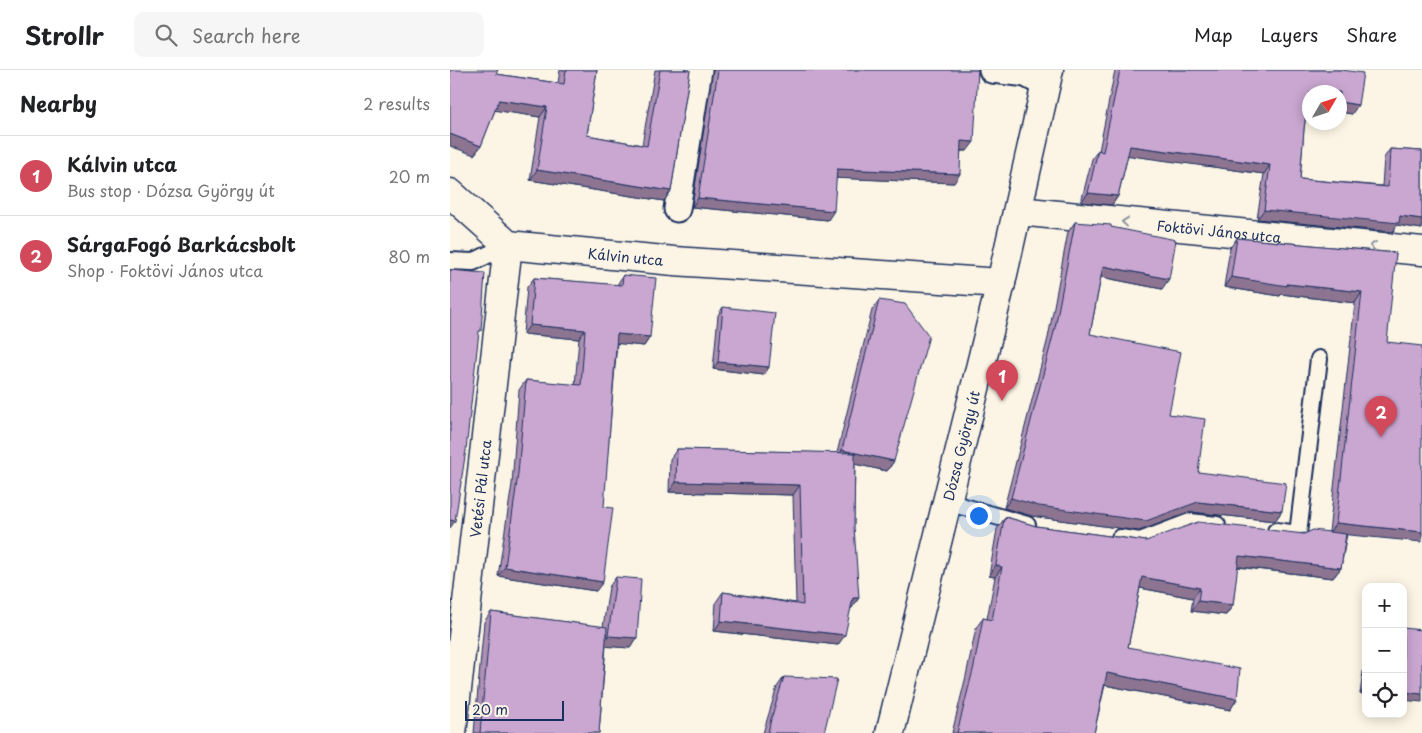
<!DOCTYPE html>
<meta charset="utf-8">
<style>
:root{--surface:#fff;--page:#f6f6f6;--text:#202124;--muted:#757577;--line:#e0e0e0;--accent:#d1495b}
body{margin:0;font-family:"Playpen Sans",sans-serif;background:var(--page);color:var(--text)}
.controls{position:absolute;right:15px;bottom:15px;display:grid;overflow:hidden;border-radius:10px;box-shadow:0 2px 12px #0003}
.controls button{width:45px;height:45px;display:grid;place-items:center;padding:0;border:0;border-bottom:1px solid var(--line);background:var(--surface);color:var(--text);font:25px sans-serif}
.compass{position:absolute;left:852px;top:15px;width:45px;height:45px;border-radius:50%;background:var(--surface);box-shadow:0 2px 12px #0003;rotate:51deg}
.scale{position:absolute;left:15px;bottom:12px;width:99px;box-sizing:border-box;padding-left:5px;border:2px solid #1b2f5e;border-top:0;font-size:14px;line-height:18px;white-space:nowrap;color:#1b2f5e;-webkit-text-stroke:4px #fcf5e5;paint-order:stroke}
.you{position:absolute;left:528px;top:445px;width:18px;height:18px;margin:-12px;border:4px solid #fff;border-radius:50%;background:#1a73e8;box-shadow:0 0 0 8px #1a73e833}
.badge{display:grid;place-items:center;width:32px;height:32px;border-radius:50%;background:var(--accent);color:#fff;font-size:16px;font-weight:700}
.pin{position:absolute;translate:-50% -41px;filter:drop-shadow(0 1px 2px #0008)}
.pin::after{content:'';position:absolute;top:26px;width:18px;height:15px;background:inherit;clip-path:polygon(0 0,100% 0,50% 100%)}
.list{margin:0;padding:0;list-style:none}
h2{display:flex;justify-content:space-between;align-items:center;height:65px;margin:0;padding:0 20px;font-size:21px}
h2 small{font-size:16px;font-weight:400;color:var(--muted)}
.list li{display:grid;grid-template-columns:32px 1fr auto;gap:15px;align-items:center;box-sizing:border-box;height:80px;padding:0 20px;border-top:1px solid var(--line)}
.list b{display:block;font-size:19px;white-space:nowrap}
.list p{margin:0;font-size:16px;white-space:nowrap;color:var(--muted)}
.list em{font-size:16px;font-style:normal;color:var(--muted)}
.icon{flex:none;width:28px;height:28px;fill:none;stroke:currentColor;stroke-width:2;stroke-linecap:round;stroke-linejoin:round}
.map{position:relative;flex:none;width:972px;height:663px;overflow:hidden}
header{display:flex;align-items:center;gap:30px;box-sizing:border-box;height:70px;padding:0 25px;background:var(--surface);border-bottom:1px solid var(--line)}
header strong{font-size:24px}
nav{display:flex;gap:28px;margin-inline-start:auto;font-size:18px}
.search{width:350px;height:45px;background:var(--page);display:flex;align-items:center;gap:12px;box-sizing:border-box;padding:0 18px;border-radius:10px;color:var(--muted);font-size:19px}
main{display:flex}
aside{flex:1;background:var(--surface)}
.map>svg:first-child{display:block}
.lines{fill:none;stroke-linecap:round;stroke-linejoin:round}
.service-casing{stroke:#1b2f5e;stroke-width:20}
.pedestrian-casing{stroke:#1b2f5e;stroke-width:29}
.minor-casing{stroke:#1b2f5e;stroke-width:31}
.service{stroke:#fcf5e5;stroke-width:16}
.pedestrian{stroke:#fcf5e5;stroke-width:25}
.minor{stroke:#fcf5e5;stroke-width:28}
.wall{fill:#ae90b4;stroke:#1b2f5e}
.shaded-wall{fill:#8d7592;stroke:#1b2f5e}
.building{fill:#caa7d1;stroke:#1b2f5e}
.oneway{stroke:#8c92a2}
.labels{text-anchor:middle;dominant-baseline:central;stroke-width:5;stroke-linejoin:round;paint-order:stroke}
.street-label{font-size:14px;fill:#1b2f5e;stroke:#fcf5e5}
</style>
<header>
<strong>Strollr</strong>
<div class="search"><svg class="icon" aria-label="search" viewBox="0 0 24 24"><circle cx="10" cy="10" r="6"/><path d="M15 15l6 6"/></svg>Search here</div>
<nav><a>Map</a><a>Layers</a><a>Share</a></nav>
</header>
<main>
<aside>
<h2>Nearby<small>2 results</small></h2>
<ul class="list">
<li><span class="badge">1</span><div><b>Kálvin utca</b><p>Bus stop · Dózsa György út</p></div><em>20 m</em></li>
<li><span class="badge">2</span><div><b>SárgaFogó Barkácsbolt</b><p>Shop · Foktövi János utca</p></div><em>80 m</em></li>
</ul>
</aside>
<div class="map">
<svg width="972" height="663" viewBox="0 0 972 663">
<rect width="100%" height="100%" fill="#fcf5e5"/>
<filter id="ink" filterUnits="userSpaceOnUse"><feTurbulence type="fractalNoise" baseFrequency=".02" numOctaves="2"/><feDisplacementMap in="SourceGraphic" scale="10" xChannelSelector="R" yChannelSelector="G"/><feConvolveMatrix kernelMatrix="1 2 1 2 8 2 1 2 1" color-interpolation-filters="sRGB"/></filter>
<g filter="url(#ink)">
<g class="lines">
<defs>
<g id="service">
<polyline points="0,191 23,192 58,175"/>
<polyline points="497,432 577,455"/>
<polyline points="826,461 848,464 869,289"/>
<polyline points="670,468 690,471 740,452 767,455"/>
</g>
<g id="pedestrian">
<polyline points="542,0 576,4 596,15"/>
<polyline points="227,139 249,0"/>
</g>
<g id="minor">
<path id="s1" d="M0,123L58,175L224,191L551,213"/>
<path id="s2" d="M568,141L972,181"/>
<path id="s3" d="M2,663L58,175"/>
<path id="s4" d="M440,663L551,213L599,0"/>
</g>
</defs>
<use href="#service" class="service-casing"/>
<use href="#pedestrian" class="pedestrian-casing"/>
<use href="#minor" class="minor-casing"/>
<use href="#service" class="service"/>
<use href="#pedestrian" class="pedestrian"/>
<use href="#minor" class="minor"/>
</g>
<g class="wall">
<polygon points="110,0 147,0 137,65 192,75 205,0 240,0 221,121 214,131 80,110 90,47 45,40 31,76 24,85 46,4 108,13"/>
<polygon points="263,0 528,0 517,81 511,81 504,113 386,108 378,150 242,137"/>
<polygon points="665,0 892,0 902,44 890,42 890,22 860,22 860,38 857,37 854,59 850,109 932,116 934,88 940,79 972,81 972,159 947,155 943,162 807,149 814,104 678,85 668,126 662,135 631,132 642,89 648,80 649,81"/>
<polygon points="625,152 661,157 712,219 651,207 640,264 719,344 748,402 832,441 825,451 741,442 689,461 582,446 554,438 598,268 618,162"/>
<polygon points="787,168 946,183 891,498 883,508 787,497 783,535 776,545 741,541 743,528 690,518 678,577 787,629 780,640 655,615 644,663 502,663 516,606 526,558 533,548 537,549 545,507 539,506 547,459 554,449 555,449 556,447 586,456 696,471 879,462 905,233 831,224 830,226 774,217 780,178"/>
<polygon points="173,205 200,267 194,276 167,273 146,521 48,506 62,414 69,320 76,310 125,315 129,269 73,264 77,217 84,208 167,215"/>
<polygon points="429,230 444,391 437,401 405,394 402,538 401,538 388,575 264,561 266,532 273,522 346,533 343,425 219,422 220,389 227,379 387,383 422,240"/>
<polygon points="273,237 319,297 314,305 263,299 268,245"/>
<polygon points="166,507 187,568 180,578 156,576 149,663 24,663 34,552 41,542 153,557 159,517"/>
<polygon points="916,580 916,625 910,624"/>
<polygon points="334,607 374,663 313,663 327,617"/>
</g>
<g class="shaded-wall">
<polygon points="858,27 860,28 860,38 852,36"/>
<polygon points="49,30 97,37 90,47 42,40"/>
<polygon points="890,32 908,35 902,44 890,42"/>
<polygon points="0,64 31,76 24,85 0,76"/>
<polygon points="511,71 524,72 517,81 505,80"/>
<polygon points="680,76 820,95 814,104 674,85"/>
<polygon points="387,99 510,104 504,113 380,108"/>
<polygon points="87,100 221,121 214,131 80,110"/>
<polygon points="638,123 668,126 662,135 631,132"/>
<polygon points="248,128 384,141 378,150 242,137"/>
<polygon points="814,140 950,146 972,149 972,159 947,155 943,162 807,149"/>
<polygon points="653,196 719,209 712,219 646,206"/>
<polygon points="781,207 837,214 912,222 905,233 831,224 830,226 774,217"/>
<polygon points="80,255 135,260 129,269 73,264"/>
<polygon points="167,264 200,267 194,276 161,273"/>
<polygon points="268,292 319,297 314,305 263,299"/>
<polygon points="392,380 444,391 437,401 385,390"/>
<polygon points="226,412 350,415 343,425 219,422"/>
<polygon points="561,428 748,432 832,441 825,451 741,442 689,461 582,446 554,438"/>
<polygon points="0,450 5,451 0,458"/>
<polygon points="886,453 972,462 972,472 879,463"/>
<polygon points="789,486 891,498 883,508 782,496"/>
<polygon points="546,495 552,497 545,507 539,506"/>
<polygon points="55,497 153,512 146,521 48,506"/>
<polygon points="692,507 750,518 743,528 685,517"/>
<polygon points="403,528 409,528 402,538 396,538"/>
<polygon points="748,531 783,535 776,545 741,541"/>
<polygon points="271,551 395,565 388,575 264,561"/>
<polygon points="158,566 187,568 180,578 150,576"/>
<polygon points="657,603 787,629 780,640 650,614"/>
<polygon points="915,617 916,625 910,624"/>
<polygon points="953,622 972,624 972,632 953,630"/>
</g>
<g class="building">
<polygon points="0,0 48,0 46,4 114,14 116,0 147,0 137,65 197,76 210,0 240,0 221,121 87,100 97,37 49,30 31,76 0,64"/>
<polygon points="268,0 528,0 524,72 511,71 510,104 387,99 384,141 248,128"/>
<polygon points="670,0 892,0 913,3 908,35 890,32 890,22 860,22 860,28 858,27 854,59 850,109 938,117 940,79 972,81 972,149 950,146 949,153 814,140 820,95 680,76 668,126 638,123 648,80 653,82"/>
<polygon points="625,152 661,155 661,157 726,170 719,209 653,196 640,264 731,282 719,344 755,349 748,402 836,413 832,441 748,432 696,451 589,436 561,428 605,258"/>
<polygon points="787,168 946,183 937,272 972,276 972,462 886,453 912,222 837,214 837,216 781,207"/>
<polygon points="0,200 35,203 31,261 29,261 16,380 5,451 0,450"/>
<polygon points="173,205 206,208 200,267 167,264 154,437 163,438 153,512 55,497 68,404 76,310 131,315 135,260 80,255 84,208 172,215"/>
<polygon points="429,230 455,234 479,266 444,391 392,380"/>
<polygon points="273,237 325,243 319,297 268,292"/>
<polygon points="227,379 405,383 404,457 409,528 403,528 395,565 271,551 273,522 353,535 350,415 226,412"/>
<polygon points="556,447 586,456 696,471 748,452 854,464 863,460 896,464 891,498 789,486 783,535 748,531 750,518 692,507 678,577 790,599 787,629 657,603 644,663 507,663 524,596 533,548 542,550 552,497 546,495 554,449 556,449"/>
<polygon points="166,507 191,509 187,568 158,566"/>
<polygon points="41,542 157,557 149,663 30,663"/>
<polygon points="953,558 972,560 972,624 953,622"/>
<polygon points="334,607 387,609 374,663 318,663 321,649"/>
</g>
<defs><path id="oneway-chevron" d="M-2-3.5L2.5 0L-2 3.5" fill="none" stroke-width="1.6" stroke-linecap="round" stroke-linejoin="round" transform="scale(1.25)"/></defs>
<g class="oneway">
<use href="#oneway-chevron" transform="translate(675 152) rotate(-174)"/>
<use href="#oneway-chevron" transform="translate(923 176) rotate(-174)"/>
</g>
</g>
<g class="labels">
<g class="street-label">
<text stroke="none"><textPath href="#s2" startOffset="202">Foktövi János utca</textPath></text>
<text stroke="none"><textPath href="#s1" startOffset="196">Kálvin utca</textPath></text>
<text stroke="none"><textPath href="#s4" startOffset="296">Dózsa György út</textPath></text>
<text stroke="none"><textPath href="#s3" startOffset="246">Vetési Pál utca</textPath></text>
</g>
</g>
</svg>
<div class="controls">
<button>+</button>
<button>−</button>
<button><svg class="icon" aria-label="locate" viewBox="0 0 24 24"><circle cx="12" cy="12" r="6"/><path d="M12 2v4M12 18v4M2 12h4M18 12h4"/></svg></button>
</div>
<svg class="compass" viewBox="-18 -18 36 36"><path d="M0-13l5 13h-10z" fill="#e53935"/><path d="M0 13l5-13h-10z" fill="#757577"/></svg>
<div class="scale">20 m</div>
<div class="you"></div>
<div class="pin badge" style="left:552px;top:331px">1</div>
<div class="pin badge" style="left:931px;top:367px">2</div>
</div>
</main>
